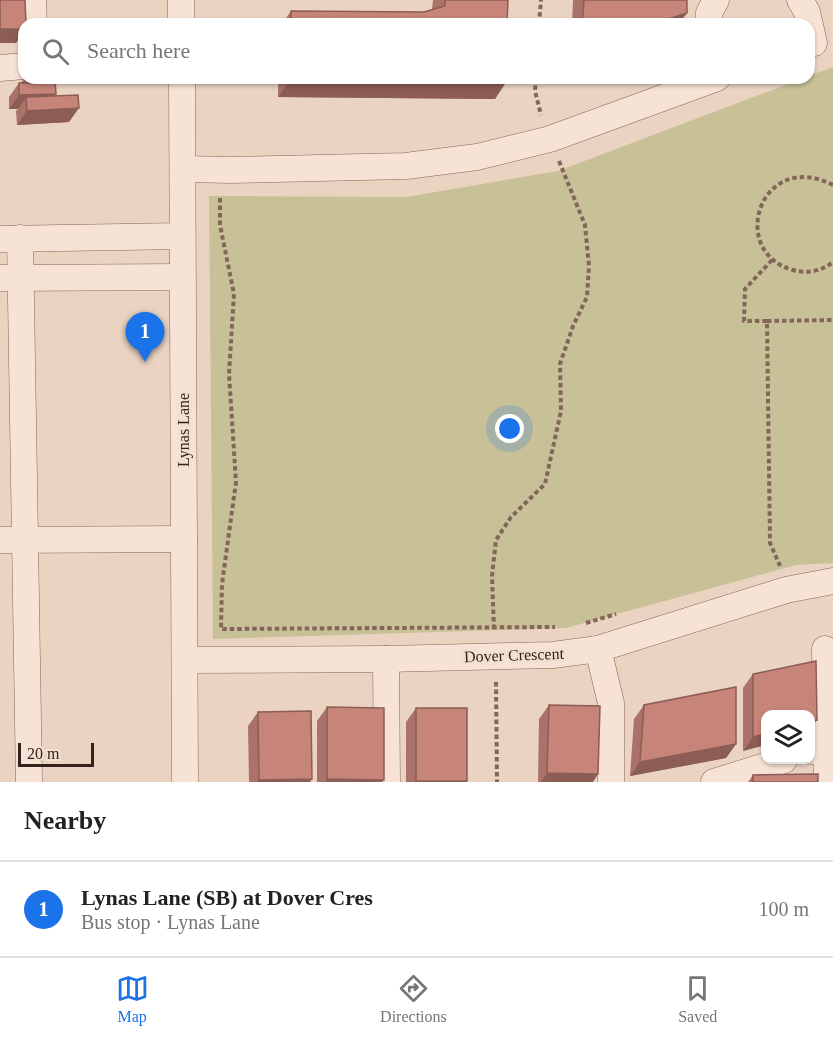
<!DOCTYPE html>
<meta charset="utf-8">
<style>
:root{--surface:#fff;--page:#f6f6f6;--text:#222;--muted:#767676;--line:#e0e0e0;--accent:#1a73e8}
body{margin:0;font-family:"Times New Roman",serif;background:var(--page);color:var(--text)}
.controls{position:absolute;right:18px;bottom:18px;display:grid;overflow:hidden;border-radius:12px;box-shadow:0 2px 4px #0004}
.controls button{width:54px;height:54px;display:grid;place-items:center;padding:0;border:0;border-bottom:2px solid var(--line);background:var(--surface);color:var(--text);font:30px sans-serif}
.scale{position:absolute;left:18px;bottom:15px;width:76px;box-sizing:border-box;padding-left:6px;border:3px solid #34221e;border-top:0;font-size:16px;line-height:21px;white-space:nowrap;color:#34221e;-webkit-text-stroke:4px #f3e0d1;paint-order:stroke}
.you{position:absolute;left:510px;top:429px;width:21px;height:21px;margin:-15px;border:4px solid #fff;border-radius:50%;background:#1a73e8;box-shadow:0 0 0 9px #1a73e833}
.badge{display:grid;place-items:center;width:39px;height:39px;border-radius:50%;background:var(--accent);color:#fff;font-size:20px;font-weight:700}
.pin{position:absolute;translate:-50% -50px;filter:drop-shadow(0 2px 3px #0008)}
.pin::after{content:'';position:absolute;top:32px;width:21px;height:18px;background:inherit;clip-path:polygon(0 0,100% 0,50% 100%)}
.list{margin:0;padding:0;list-style:none}
h2{display:flex;justify-content:space-between;align-items:center;height:78px;margin:0;padding:0 24px;font-size:26px}
h2 small{font-size:20px;font-weight:400;color:var(--muted)}
.list li{display:grid;grid-template-columns:39px 1fr auto;gap:18px;align-items:center;box-sizing:border-box;height:96px;padding:0 24px;border-top:2px solid var(--line)}
.list b{display:block;font-size:22px;white-space:nowrap}
.list p{margin:0;font-size:20px;white-space:nowrap;color:var(--muted)}
.list em{font-size:20px;font-style:normal;color:var(--muted)}
.icon{flex:none;width:33px;height:33px;fill:none;stroke:currentColor;stroke-width:2;stroke-linecap:round;stroke-linejoin:round}
.map{position:relative;flex:none;width:833px;height:782px;overflow:hidden}
.search{position:absolute;background:var(--surface);box-shadow:0 2px 4px #0004;left:18px;right:18px;top:18px;height:66px;display:flex;align-items:center;gap:15px;box-sizing:border-box;padding:0 21px;border-radius:18px;color:var(--muted);font-size:22px}
.sheet{height:174px;background:var(--surface)}
nav{display:flex;justify-content:space-around;align-items:center;box-sizing:border-box;height:84px;border-top:2px solid var(--line);background:var(--surface);font-size:16px;color:var(--muted)}
nav a{display:grid;justify-items:center;gap:3px}
nav .on{color:var(--accent)}
.map>svg:first-child{display:block}
.green{fill:#c8c097}
.lines{fill:none;stroke-linecap:round;stroke-linejoin:round}
.minor-casing{stroke:#84655a;stroke-width:27}
.path{stroke:#84655a;stroke-width:4;stroke-dasharray:4.5 3;stroke-linecap:butt}
.minor{stroke:#f6e3d5;stroke-width:26}
.wall{fill:#ab7269}
.shaded-wall{fill:#8b5d55}
.building{fill:#c7857a;stroke:#8b5d55;stroke-width:1.5}
.labels{text-anchor:middle;dominant-baseline:central;stroke-width:6;stroke-linejoin:round;paint-order:stroke}
.street-label{font-size:16px;fill:#34221e;stroke:#f3e0d1}
</style>
<div class="map">
<svg width="833" height="782" viewBox="0 0 833 782">
<rect width="100%" height="100%" fill="#ebd3c2"/>
<polygon class="green" points="833,67 833,563 796,565 566,628 213,639 209,196 406,197 558,171 804,78 809,78 809,76"/>
<g class="lines">
<defs>
<g id="minor">
<polyline points="33,0 34,24"/>
<polyline points="181,0 181,24"/>
<polyline points="800,0 807,12 814,43"/>
<polyline points="709,24 709,13 716,0"/>
<polyline points="0,68 24,66"/>
<polyline points="182,78 185,782"/>
<polyline points="183,169 231,170 406,166 477,157 550,139 717,78"/>
<polyline points="20,238 29,782"/>
<polyline points="0,239 182,236"/>
<polyline points="0,278 182,277"/>
<polyline points="0,540 184,539"/>
<polyline points="598,649 611,703 611,782"/>
<polyline points="825,649 826,746"/>
<polyline points="386,659 387,782"/>
<polyline points="185,660 386,659 553,655 598,649 786,590 833,581"/>
<polyline points="811,751 826,746 827,782"/>
<polyline points="714,782 784,760"/>
</g>
</defs>
<use href="#minor" class="minor-casing"/>
<g class="path">
<polyline points="539,24 541,0"/>
<polyline points="536,78 535,91 541,115"/>
<path d="M833,185C760,148 727,252 793,270C807,274 822,271 833,262"/>
<polyline points="220,198 220,225 234,294 229,374 236,482 222,584 221,629 555,627"/>
<polyline points="772,260 745,289 744,321 767,321 770,543 780,566"/>
<polyline points="767,321 833,320"/>
<polyline points="586,623 616,614"/>
<polyline points="494,629 492,576 496,540 511,517 545,484 561,411 560,364 573,326 587,297 589,266 585,225 559,161"/>
<polyline points="496,682 497,782"/>
</g>
<use href="#minor" class="minor"/>
</g>
<g class="wall">
<polygon points="433,0 508,0 507,24 282,24 291,11 424,12 432,9"/>
<polygon points="573,0 687,0 679,24 572,24"/>
<polygon points="25,78 42,78 42,80 56,94 54,96 69,122 17,125 16,111 18,109 9,109 9,97 19,83 21,83"/>
<polygon points="278,78 507,78 495,99 278,97"/>
<polygon points="753,674 765,714 765,745 743,751 743,688"/>
<polygon points="549,705 593,782 538,782 539,719"/>
<polygon points="644,705 736,744 726,758 630,776 634,719"/>
<polygon points="327,707 382,782 317,782 317,721"/>
<polygon points="416,708 467,782 406,782 406,722"/>
<polygon points="258,712 310,782 249,782 248,726"/>
<polygon points="753,775 818,782 748,782"/>
</g>
<g class="shaded-wall">
<polygon points="687,13 679,24 653,24"/>
<polygon points="0,29 24,29 24,32 16,43 0,43"/>
<polygon points="290,80 507,81 495,99 278,97"/>
<polygon points="56,94 46,108 26,97 18,109 9,109 19,95"/>
<polygon points="79,108 69,122 17,125 27,111"/>
<polygon points="817,720 810,729 810,721"/>
<polygon points="765,734 765,745 743,751 753,737"/>
<polygon points="736,744 726,758 630,776 640,762"/>
<polygon points="547,773 598,774 593,782 541,782"/>
<polygon points="312,779 310,782 257,782 259,780"/>
<polygon points="327,779 384,780 382,782 325,782"/>
<polygon points="416,781 467,781 467,782 415,782"/>
</g>
<g class="building">
<polygon points="0,0 25,0 26,24 24,24 24,29 0,29"/>
<polygon points="445,0 508,0 507,24 291,24 291,11 424,12 445,6"/>
<polygon points="584,0 687,0 687,13 653,24 582,24"/>
<polygon points="30,78 42,78 42,80 55,80 56,94 19,95 19,83 30,83"/>
<polygon points="290,78 507,78 507,81 290,80"/>
<polygon points="78,95 79,108 27,111 26,97"/>
<polygon points="816,661 817,720 810,721 810,714 765,714 765,734 753,737 753,674"/>
<polygon points="736,687 736,744 640,762 644,705"/>
<polygon points="549,705 600,706 598,774 547,773"/>
<polygon points="327,707 384,708 384,780 327,779"/>
<rect x="416" y="708" width="51" height="73"/>
<polygon points="311,711 312,779 259,780 258,712"/>
<polygon points="818,774 818,782 753,782 753,775"/>
</g>
<g class="labels">
<g class="street-label">
<text transform="translate(183 430) rotate(-90)">Lynas Lane</text>
<text transform="translate(514 655) rotate(-2)">Dover Crescent</text>
</g>
</g>
</svg>
<div class="controls">
<button><svg class="icon" aria-label="layers" viewBox="0 0 24 24"><path d="M12 4l9 5-9 5-9-5zM3 14l9 5 9-5"/></svg></button>
</div>
<div class="scale">20 m</div>
<div class="you"></div>
<div class="pin badge" style="left:145px;top:362px">1</div>
<div class="search"><svg class="icon" aria-label="search" viewBox="0 0 24 24"><circle cx="10" cy="10" r="6"/><path d="M15 15l6 6"/></svg>Search here</div>
</div>
<section class="sheet">
<h2>Nearby<small></small></h2>
<ul class="list">
<li><span class="badge">1</span><div><b>Lynas Lane (SB) at Dover Cres</b><p>Bus stop · Lynas Lane</p></div><em>100 m</em></li>
</ul>
</section>
<nav>
<a class="on"><svg class="icon" aria-label="map" viewBox="0 0 24 24"><path d="M3 6l6-2 6 2 6-2v14l-6 2-6-2-6 2zM9 4v14M15 6v14"/></svg>Map</a>
<a><svg class="icon" aria-label="directions" viewBox="0 0 24 24"><path d="M12 3l9 9-9 9-9-9zM9 14v-3h6M13 9l2 2-2 2"/></svg>Directions</a>
<a><svg class="icon" aria-label="saved" viewBox="0 0 24 24"><path d="M7 4h10v16l-5-4-5 4z"/></svg>Saved</a>
</nav>
